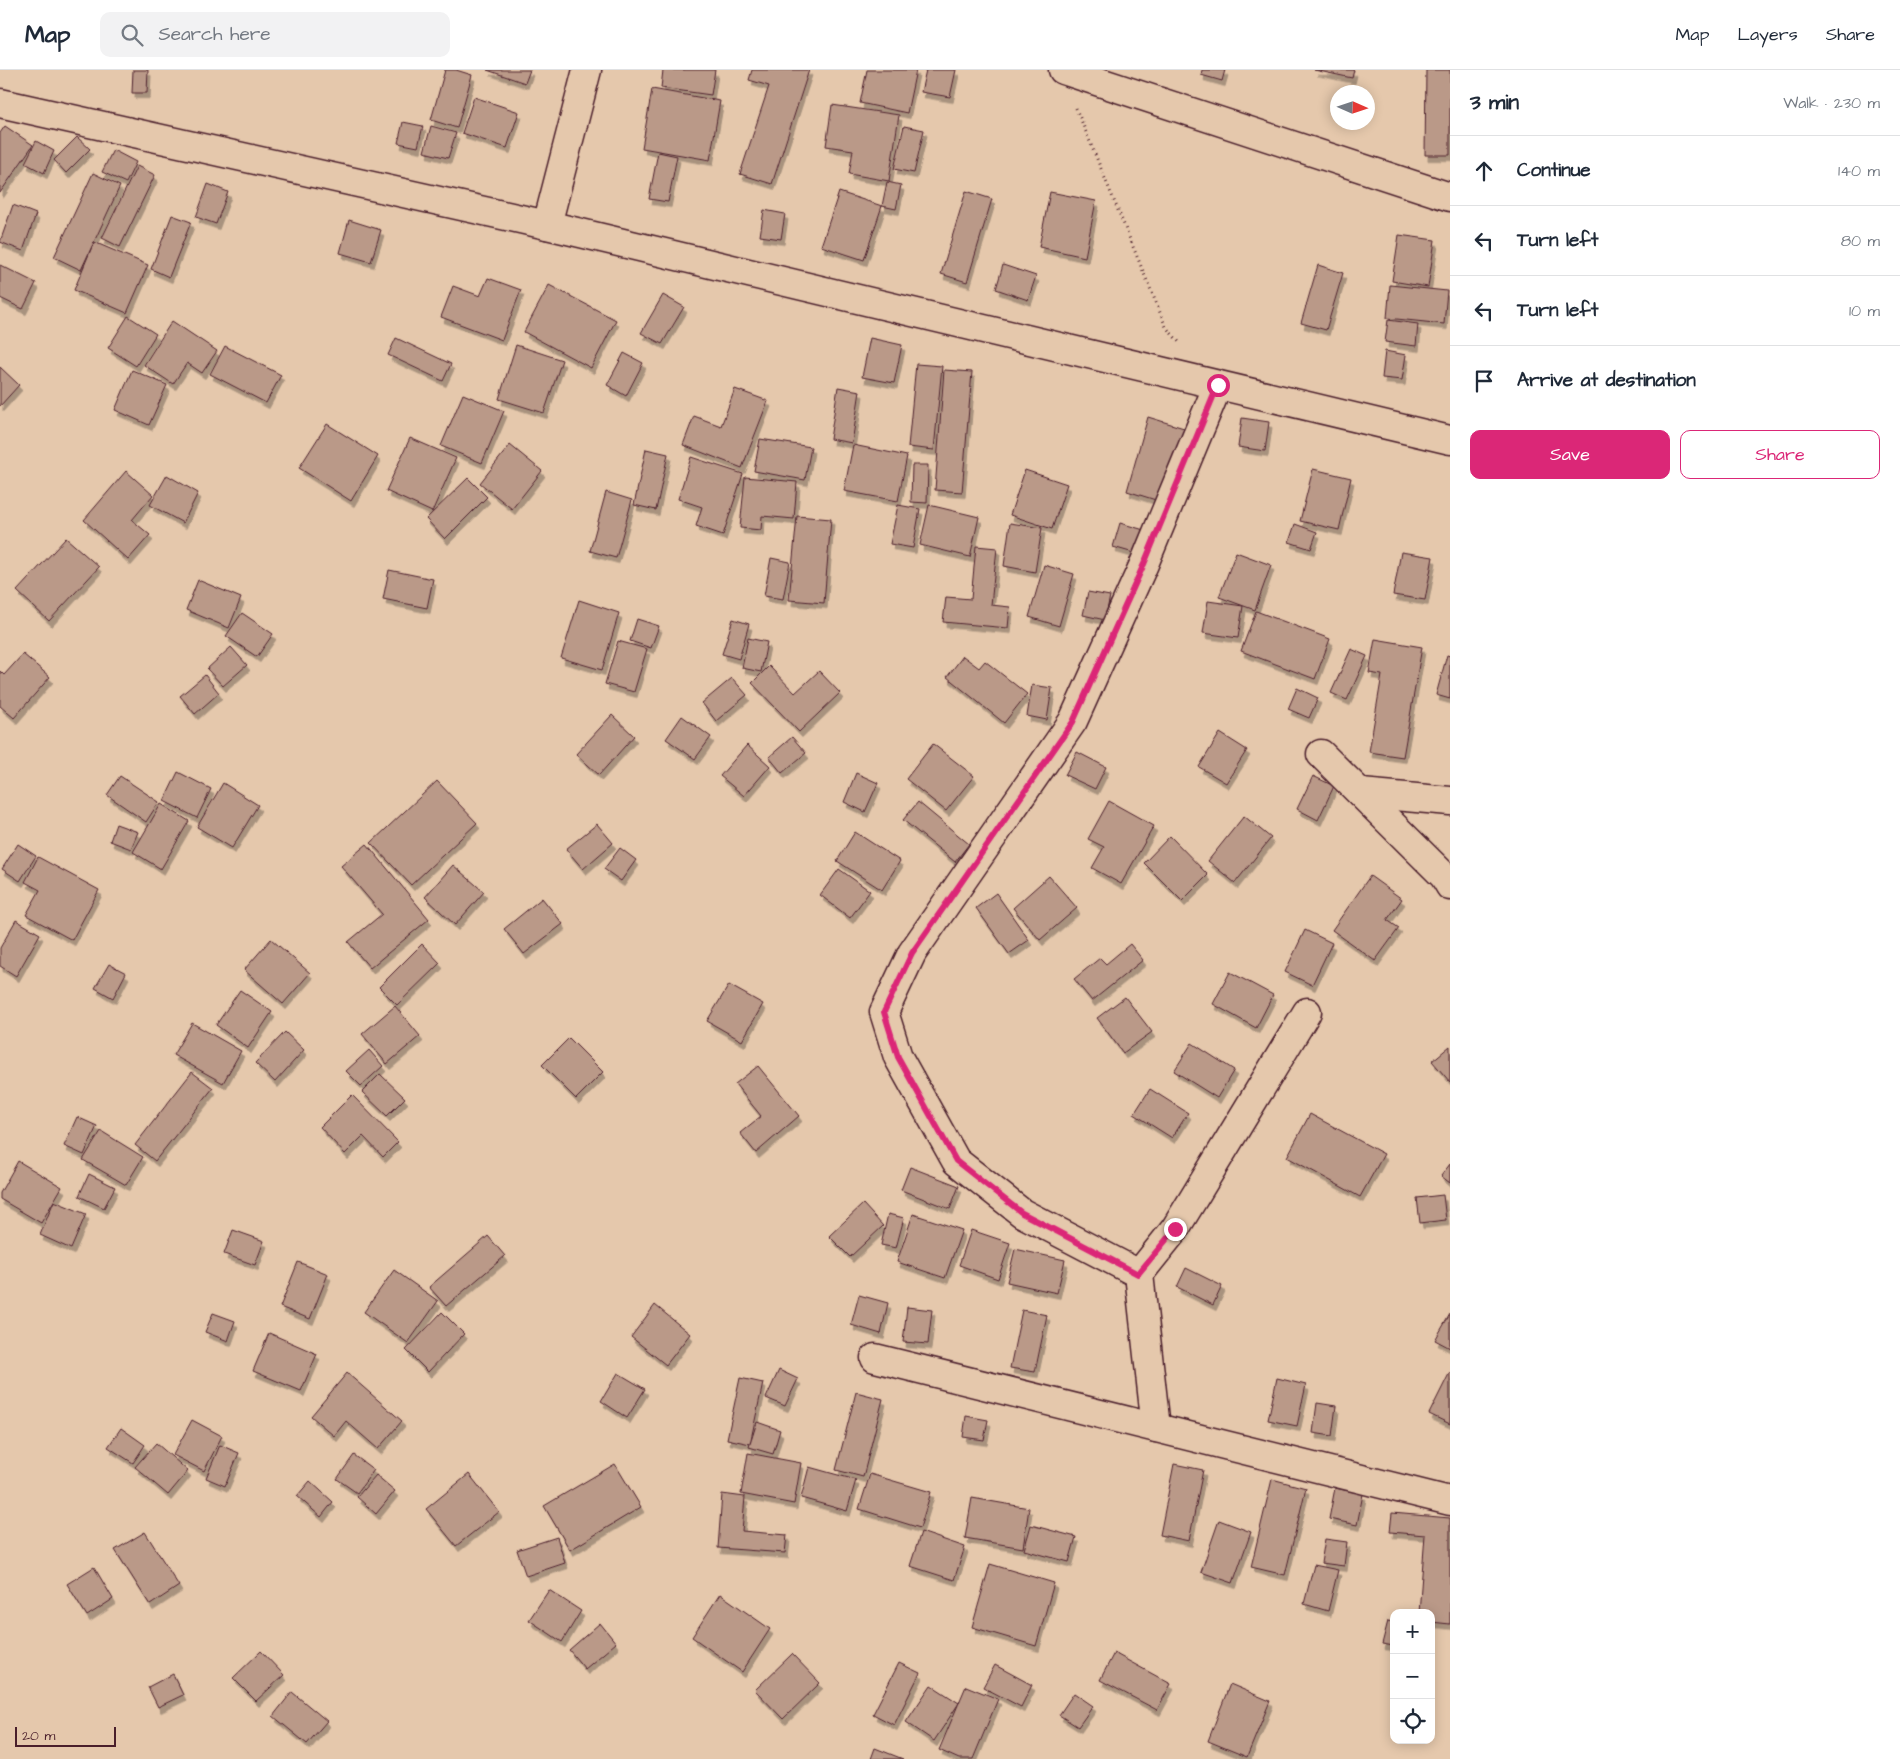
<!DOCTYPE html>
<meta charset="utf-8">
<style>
:root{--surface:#fff;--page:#f2f2f3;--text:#1f2937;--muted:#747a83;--line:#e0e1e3;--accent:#db2777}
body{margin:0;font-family:"Architects Daughter",sans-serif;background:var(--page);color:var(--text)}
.controls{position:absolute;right:15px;bottom:15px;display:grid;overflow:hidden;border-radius:10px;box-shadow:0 2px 12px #0003}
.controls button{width:45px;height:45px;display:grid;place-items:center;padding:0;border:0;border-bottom:1px solid var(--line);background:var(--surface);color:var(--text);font:25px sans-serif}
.compass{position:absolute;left:1330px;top:15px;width:45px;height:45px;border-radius:50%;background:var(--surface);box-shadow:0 2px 12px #0003;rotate:93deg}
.scale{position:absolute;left:15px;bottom:12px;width:101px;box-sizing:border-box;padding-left:5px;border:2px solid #4a1f2b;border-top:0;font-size:14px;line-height:18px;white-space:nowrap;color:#4a1f2b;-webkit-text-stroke:4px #e5c8ac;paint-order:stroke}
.stop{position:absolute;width:15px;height:15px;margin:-11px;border:4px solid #db2777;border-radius:50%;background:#fff}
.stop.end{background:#db2777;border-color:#fff;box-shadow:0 1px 5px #0008}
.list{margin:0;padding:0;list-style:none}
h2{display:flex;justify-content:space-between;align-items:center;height:65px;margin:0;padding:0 20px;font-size:21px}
h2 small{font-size:16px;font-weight:400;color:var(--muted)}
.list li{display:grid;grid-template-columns:32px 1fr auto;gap:15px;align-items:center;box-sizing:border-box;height:70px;padding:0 20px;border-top:1px solid var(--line)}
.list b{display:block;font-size:19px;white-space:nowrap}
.list em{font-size:16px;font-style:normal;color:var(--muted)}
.actions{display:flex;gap:10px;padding:15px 20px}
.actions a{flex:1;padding:11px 0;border:1px solid var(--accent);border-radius:10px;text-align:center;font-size:18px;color:var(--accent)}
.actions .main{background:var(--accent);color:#fff}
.icon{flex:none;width:28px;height:28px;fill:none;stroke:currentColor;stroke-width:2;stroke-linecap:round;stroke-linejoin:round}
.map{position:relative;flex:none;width:1450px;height:1689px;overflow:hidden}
header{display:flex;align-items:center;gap:30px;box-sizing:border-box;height:70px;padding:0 25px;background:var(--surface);border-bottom:1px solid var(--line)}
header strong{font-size:24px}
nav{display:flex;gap:28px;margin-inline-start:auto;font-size:18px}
.search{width:350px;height:45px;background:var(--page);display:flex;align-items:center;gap:12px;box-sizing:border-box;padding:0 18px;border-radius:10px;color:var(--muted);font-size:19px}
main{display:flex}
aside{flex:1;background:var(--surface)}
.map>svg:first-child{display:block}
.building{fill:#ba9988;stroke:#4a1f2b;filter:url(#shadow)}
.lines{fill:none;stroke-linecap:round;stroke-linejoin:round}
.minor-casing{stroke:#4a1f2b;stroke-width:31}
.path{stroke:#4a1f2b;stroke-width:3;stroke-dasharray:1 4;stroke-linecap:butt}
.minor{stroke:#e5c8ac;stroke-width:28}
.route{stroke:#db2777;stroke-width:6}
</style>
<header>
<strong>Map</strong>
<div class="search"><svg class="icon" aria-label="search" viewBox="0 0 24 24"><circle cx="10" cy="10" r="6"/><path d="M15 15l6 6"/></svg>Search here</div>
<nav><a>Map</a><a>Layers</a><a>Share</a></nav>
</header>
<main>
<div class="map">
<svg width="1450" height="1689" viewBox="0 0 1450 1689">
<defs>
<filter id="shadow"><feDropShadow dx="3" dy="5.5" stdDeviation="0" flood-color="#0004"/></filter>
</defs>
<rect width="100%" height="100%" fill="#e5c8ac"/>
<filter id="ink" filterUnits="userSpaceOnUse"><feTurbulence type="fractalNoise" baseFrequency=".02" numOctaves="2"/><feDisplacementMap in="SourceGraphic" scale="10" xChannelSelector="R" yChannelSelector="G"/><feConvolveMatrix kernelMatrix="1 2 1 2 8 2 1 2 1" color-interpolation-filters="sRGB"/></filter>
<g filter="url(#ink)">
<g class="building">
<polygon points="133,0 148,0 147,23 132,23"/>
<polygon points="445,0 456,0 472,5 457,58 431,50"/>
<polygon points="487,0 530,0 525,13"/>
<polygon points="663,0 715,0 711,25 661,18"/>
<polygon points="752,0 809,0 772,114 740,104 769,16 749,10"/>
<polygon points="867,0 916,0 907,43 860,33"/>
<polygon points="926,0 956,0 950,27 921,22"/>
<polygon points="1202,0 1225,0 1222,11 1201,5"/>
<polygon points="1314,0 1354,0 1352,8"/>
<polygon points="1426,0 1450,0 1450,85 1425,85"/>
<polygon points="652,19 720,31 710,90 642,78"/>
<polygon points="474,27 519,42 507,78 462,63"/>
<polygon points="832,35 899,45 889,111 849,104 853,80 826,76"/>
<polygon points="403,52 423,56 418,77 398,73"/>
<polygon points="5,56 33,75 0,123 0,63"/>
<polygon points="431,56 456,63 448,88 424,82"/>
<polygon points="904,56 924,60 914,103 894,99"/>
<polygon points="77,67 90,79 66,103 54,90"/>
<polygon points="36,71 54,81 44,103 25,93"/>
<polygon points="113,80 136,92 126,113 102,102"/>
<polygon points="658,82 677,86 668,132 649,129"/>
<polygon points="137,96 155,105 120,177 102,168"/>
<polygon points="93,103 120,116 81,200 54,187"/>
<polygon points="887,112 901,115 896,139 882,136"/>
<polygon points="208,114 228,122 216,154 196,147"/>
<polygon points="966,121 992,129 967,212 941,204"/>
<polygon points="839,122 882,136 864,190 821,176"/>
<polygon points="1050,122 1096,131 1085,187 1039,177"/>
<polygon points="13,135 36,144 23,181 0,172"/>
<polygon points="764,140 785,144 781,169 760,166"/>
<polygon points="172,145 191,152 169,207 151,199"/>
<polygon points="349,150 381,160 371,192 340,183"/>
<polygon points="1399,165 1435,170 1428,217 1392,211"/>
<polygon points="94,172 148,195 127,243 74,220"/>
<polygon points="0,195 36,213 23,239 0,228"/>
<polygon points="1003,195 1036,206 1028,230 996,219"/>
<polygon points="1318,195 1343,203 1326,260 1301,253"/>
<polygon points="488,208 521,220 502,270 441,247 453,216 480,226"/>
<polygon points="549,215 616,250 591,298 524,262"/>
<polygon points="1390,215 1447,221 1444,254 1387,248"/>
<polygon points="663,225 684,237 662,274 641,263"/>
<polygon points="128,246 156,264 136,296 108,278"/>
<polygon points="1388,250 1418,254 1416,276 1385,272"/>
<polygon points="172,251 217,281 202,303 187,293 173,314 144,295"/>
<polygon points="396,268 451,294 443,311 388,285"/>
<polygon points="870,268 902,275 894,313 862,307"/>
<polygon points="516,275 562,290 544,343 499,329"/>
<polygon points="225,276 281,305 266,333 210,304"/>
<polygon points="1385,281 1406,285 1402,310 1382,308"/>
<polygon points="624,283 643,293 626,326 607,315"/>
<polygon points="916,294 942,296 934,380 908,377"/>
<polygon points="0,297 19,315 0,336"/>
<polygon points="132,300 167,315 149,355 115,340"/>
<polygon points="944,300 972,302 962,422 935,420"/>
<polygon points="838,317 860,321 852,373 830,369"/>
<polygon points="735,319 768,331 742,398 683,375 694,346 721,356"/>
<polygon points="463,324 504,341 482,393 441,376"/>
<polygon points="1148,347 1197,362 1187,398 1170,393 1159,431 1127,421"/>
<polygon points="1242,348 1269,352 1265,381 1238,377"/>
<polygon points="327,354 378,386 351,431 299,398"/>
<polygon points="410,368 456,388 432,442 386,421"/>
<polygon points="760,369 811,377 805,410 754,401"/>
<polygon points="510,375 542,401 512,439 480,413"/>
<polygon points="853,375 907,386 898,431 844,421"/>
<polygon points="646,379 668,384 656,440 634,435"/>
<polygon points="691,387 743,404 723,465 696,456 702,437 678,429"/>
<polygon points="912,395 928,395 927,433 911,432"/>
<polygon points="1313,399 1351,408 1339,460 1300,451"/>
<polygon points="1025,400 1067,414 1052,459 1010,445"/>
<polygon points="126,401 153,425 132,450 150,465 128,490 84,450"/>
<polygon points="167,405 198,423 183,453 150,435"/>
<polygon points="745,407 797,412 794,449 762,446 761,460 740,458"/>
<polygon points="468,408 487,427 445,469 426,449"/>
<polygon points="606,422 632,430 616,488 590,481"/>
<polygon points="898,435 920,439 913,478 890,474"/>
<polygon points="929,435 979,447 970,487 920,475"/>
<polygon points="797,446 831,449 824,533 789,530"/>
<polygon points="1010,453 1042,458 1035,502 1004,496"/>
<polygon points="1120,453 1158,464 1151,488 1113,477"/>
<polygon points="1295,454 1317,462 1311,479 1289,472"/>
<polygon points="66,468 99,497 49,551 17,521"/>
<polygon points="976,476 997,478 991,535 1010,537 1008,558 943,552 946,527 971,529"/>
<polygon points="1236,482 1271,495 1255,540 1219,527"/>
<polygon points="1401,482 1433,487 1425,530 1393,525"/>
<polygon points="771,488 790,492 783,529 764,526"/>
<polygon points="1044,495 1074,504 1059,556 1029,547"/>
<polygon points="389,500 433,509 427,538 383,529"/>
<polygon points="198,510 241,528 229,558 186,540"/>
<polygon points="1088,522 1110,526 1105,550 1083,545"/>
<polygon points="579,530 619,543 602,600 561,588"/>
<polygon points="1208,531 1243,536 1238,568 1203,563"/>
<polygon points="1256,541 1330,569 1315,609 1241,581"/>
<polygon points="242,543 273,564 257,587 226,566"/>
<polygon points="637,549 659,556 651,578 630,571"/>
<polygon points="733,549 749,554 739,589 722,584"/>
<polygon points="748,568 767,572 761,602 742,598"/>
<polygon points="1375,569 1422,577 1403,687 1369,682 1382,605 1369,603"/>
<polygon points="618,571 647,579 634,622 605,614"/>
<polygon points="231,577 247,595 223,616 207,599"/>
<polygon points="1351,579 1367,586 1347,630 1331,623"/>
<polygon points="23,584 50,607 14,648 0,636 0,601 4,605"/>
<polygon points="1447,585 1450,586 1450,629 1436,625"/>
<polygon points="963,586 979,598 985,591 1027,624 1004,653 947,607"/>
<polygon points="769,596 795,623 819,601 840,623 799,662 752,613"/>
<polygon points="205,605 219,623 195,644 180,626"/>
<polygon points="732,608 747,625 716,651 702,633"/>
<polygon points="1032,615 1052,618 1047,650 1027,646"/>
<polygon points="1297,618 1318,628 1309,648 1288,639"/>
<polygon points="612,645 634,666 599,705 576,684"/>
<polygon points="682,646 711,667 695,689 666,669"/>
<polygon points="1220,663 1247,680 1226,713 1199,697"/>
<polygon points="792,667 806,683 782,703 769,687"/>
<polygon points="933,674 974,706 946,741 906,709"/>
<polygon points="747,675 770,696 744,726 720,706"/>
<polygon points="1077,682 1106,697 1095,719 1065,705"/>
<polygon points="178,702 211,719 197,748 164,731"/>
<polygon points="856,703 878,713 865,742 844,732"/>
<polygon points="120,706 159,732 146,752 107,725"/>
<polygon points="1313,706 1334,716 1318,750 1297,739"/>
<polygon points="437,711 477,753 411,815 371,773"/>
<polygon points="223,713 258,735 232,778 197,757"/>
<polygon points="1109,731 1154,756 1121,814 1092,798 1104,777 1088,769"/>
<polygon points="918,732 969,774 955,792 903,750"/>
<polygon points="161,734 189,751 161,799 133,782"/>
<polygon points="1244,746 1271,768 1235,813 1208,791"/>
<polygon points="116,754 138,762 131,779 110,771"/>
<polygon points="597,754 613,773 583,799 566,779"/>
<polygon points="855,762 900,791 882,820 837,791"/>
<polygon points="1170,766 1208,805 1182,831 1144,793"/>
<polygon points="18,774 36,786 20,811 2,799"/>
<polygon points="367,774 429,849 370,898 348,872 382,844 341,796"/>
<polygon points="620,778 636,790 621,811 604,799"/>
<polygon points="38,787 99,820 72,870 26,845 40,820 25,812"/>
<polygon points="453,795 484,822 455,855 425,827"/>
<polygon points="839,799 870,821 850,848 820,825"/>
<polygon points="1049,806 1077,838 1040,870 1013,838"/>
<polygon points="1370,806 1402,829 1387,850 1399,858 1375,891 1332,860"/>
<polygon points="996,823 1029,870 1009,884 976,838"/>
<polygon points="542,828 563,854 524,884 504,859"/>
<polygon points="16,850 40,864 16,906 0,896 0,878"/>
<polygon points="1305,860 1332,873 1312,915 1285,902"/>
<polygon points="271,869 310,903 283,934 244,900"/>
<polygon points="422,874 440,893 397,935 379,917"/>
<polygon points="1130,874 1143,890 1092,931 1074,909 1100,888 1106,894"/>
<polygon points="109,894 126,903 113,928 95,918"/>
<polygon points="1230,902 1273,925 1256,958 1213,934"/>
<polygon points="729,915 763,934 742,971 707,951"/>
<polygon points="240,920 272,942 248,978 216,955"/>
<polygon points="1125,927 1152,962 1123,983 1097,948"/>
<polygon points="395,936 420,966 387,994 362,964"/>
<polygon points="192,953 241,981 223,1013 173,985"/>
<polygon points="285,962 304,980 275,1012 255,993"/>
<polygon points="569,968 603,1002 576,1029 542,995"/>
<polygon points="1192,973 1234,1000 1217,1028 1174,1001"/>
<polygon points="1450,976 1450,1012 1432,991"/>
<polygon points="369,980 383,996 361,1016 346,1001"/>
<polygon points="758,996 799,1046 756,1083 740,1063 761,1046 735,1014"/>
<polygon points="192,1002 213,1018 155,1091 135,1075"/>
<polygon points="380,1004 405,1028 387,1046 362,1022"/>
<polygon points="1150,1019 1188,1043 1172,1068 1134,1044"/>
<polygon points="352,1025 398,1072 383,1087 363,1066 345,1084 320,1057"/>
<polygon points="1310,1044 1384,1084 1360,1127 1287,1087"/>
<polygon points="77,1047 97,1056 84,1085 64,1076"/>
<polygon points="101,1061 143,1087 126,1115 83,1090"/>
<polygon points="18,1091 62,1117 41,1153 0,1129 0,1123"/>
<polygon points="1450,1094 1450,1113 1441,1106"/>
<polygon points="910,1097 959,1116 950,1139 901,1120"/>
<polygon points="89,1104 115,1117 104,1138 79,1126"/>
<polygon points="1443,1125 1446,1150 1420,1153 1417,1128"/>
<polygon points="54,1131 86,1144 71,1179 40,1165"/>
<polygon points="863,1134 883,1156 850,1187 829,1166"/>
<polygon points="888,1144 904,1148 896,1178 881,1175"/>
<polygon points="913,1144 962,1160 945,1208 897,1192"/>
<polygon points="233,1160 264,1171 255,1195 224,1184"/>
<polygon points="971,1160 1010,1173 998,1209 959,1195"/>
<polygon points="488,1166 505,1186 446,1236 429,1217"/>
<polygon points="1015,1179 1065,1190 1057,1223 1007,1212"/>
<polygon points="298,1192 328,1204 310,1249 280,1237"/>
<polygon points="1186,1198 1222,1216 1213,1235 1177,1217"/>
<polygon points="394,1200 438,1231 408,1273 364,1242"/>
<polygon points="859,1225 888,1233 881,1264 851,1255"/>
<polygon points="655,1235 690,1264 666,1295 631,1267"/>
<polygon points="907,1237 932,1240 928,1274 903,1272"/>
<polygon points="1022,1240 1047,1245 1035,1302 1010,1298"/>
<polygon points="442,1242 464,1264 428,1302 406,1280"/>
<polygon points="213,1243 235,1251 228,1271 205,1262"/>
<polygon points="1450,1244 1450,1278 1435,1270"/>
<polygon points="269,1263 317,1284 301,1321 253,1301"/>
<polygon points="779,1300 798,1309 785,1336 766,1328"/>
<polygon points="1450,1302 1450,1354 1429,1344"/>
<polygon points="347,1303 402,1351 378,1379 346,1351 334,1366 311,1346"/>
<polygon points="618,1303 645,1319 627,1348 601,1331"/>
<polygon points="740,1308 763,1313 750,1374 727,1369"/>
<polygon points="1277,1308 1306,1315 1297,1356 1268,1350"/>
<polygon points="856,1322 883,1329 863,1407 836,1400"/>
<polygon points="1317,1333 1336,1336 1332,1366 1313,1363"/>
<polygon points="966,1346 988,1350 984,1370 963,1367"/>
<polygon points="192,1350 222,1366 204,1401 173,1385"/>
<polygon points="757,1352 780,1360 773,1384 749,1377"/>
<polygon points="121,1358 145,1375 133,1393 108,1377"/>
<polygon points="156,1373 188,1401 168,1425 135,1397"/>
<polygon points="220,1375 239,1383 225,1416 206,1408"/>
<polygon points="748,1383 801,1393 794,1434 741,1424"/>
<polygon points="354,1385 374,1400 357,1423 337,1409"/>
<polygon points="615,1394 641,1437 570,1480 544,1436"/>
<polygon points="1174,1394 1203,1400 1189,1471 1160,1465"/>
<polygon points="809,1397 856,1410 847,1441 801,1428"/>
<polygon points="469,1404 499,1442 456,1476 426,1439"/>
<polygon points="870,1404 931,1422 920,1458 859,1439"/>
<polygon points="376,1405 395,1421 376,1444 357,1427"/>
<polygon points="1272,1409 1306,1418 1285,1505 1251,1497"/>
<polygon points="310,1411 333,1432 321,1447 297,1426"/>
<polygon points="1335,1418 1363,1424 1357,1455 1329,1449"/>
<polygon points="722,1424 745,1427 742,1461 787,1465 785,1483 718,1478"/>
<polygon points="972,1428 1029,1438 1023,1478 965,1468"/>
<polygon points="1392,1443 1450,1448 1450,1554 1431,1552 1431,1543 1419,1543 1425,1465 1390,1462"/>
<polygon points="1219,1450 1251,1462 1233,1513 1201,1502"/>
<polygon points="1031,1455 1076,1467 1069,1492 1024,1480"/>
<polygon points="145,1462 179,1516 150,1535 115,1480"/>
<polygon points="921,1462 965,1477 954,1510 910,1496"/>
<polygon points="557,1467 565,1493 526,1506 517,1480"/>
<polygon points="1325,1469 1347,1472 1344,1496 1321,1493"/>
<polygon points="990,1494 1054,1513 1036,1576 972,1557"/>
<polygon points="1314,1495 1338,1500 1328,1541 1304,1534"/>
<polygon points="94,1497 113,1529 87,1546 67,1514"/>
<polygon points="549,1520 581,1541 562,1572 529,1550"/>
<polygon points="720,1524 770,1559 742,1602 692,1567"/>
<polygon points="1388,1551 1394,1552 1394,1576 1382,1574"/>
<polygon points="600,1553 616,1573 585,1599 569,1580"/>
<polygon points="261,1581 284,1605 256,1631 233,1608"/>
<polygon points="1114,1583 1171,1614 1157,1640 1100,1610"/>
<polygon points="792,1584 820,1613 783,1649 755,1620"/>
<polygon points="899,1593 920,1603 894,1655 873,1644"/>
<polygon points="995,1595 1032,1615 1021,1637 983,1617"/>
<polygon points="173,1604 183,1625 158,1637 148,1617"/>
<polygon points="1230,1614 1270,1631 1247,1687 1208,1671"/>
<polygon points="931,1615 959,1633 934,1671 906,1652"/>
<polygon points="966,1616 998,1629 973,1689 959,1689 939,1680"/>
<polygon points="292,1622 327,1651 307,1674 273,1646"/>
<polygon points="1074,1623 1093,1636 1078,1657 1059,1645"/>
<polygon points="875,1678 903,1689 871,1689"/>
</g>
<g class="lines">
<defs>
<g id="minor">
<polyline points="1063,0 1450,127"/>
<polyline points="0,33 547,155 1450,370"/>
<polyline points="547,155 587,0"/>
<polyline points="1321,684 1444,806 1450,816"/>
<polyline points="1361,723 1450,731"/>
<polyline points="1139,1204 1175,1159 1307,942"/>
<polyline points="875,1288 1450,1431"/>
<polyline points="1156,1358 1139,1204 1022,1143 956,1091 898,987 884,942 912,883 1073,651 1144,494 1218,315"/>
</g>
</defs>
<use href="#minor" class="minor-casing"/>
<polyline class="path" points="1076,38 1166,257 1179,272"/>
<use href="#minor" class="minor"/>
</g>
</g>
<g class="lines" filter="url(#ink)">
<polyline class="route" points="1175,1159 1138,1204 1022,1143 956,1091 898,987 884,942 912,883 1073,652 1144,494 1218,315"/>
</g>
</svg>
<div class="controls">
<button>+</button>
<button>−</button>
<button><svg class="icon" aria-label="locate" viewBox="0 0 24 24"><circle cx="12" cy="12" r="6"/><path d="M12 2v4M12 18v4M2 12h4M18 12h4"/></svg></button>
</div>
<svg class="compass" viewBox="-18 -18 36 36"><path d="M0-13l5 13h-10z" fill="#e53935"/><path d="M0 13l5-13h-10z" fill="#747a83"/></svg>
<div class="scale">20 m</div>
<div class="stop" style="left:1218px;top:315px"></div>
<div class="stop end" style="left:1175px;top:1159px"></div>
</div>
<aside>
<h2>3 min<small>Walk · 230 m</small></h2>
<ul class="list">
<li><svg class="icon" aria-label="ahead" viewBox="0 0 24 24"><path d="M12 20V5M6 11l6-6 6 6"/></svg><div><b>Continue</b></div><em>140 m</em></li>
<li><svg class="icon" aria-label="left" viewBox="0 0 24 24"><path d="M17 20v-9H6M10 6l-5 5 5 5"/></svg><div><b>Turn left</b></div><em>80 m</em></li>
<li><svg class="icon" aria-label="left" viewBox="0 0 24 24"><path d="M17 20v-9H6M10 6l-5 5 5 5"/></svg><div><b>Turn left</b></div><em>10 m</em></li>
<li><svg class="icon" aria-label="arrive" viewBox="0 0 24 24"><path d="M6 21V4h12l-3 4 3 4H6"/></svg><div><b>Arrive at destination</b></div></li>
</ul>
<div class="actions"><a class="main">Save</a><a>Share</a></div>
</aside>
</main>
